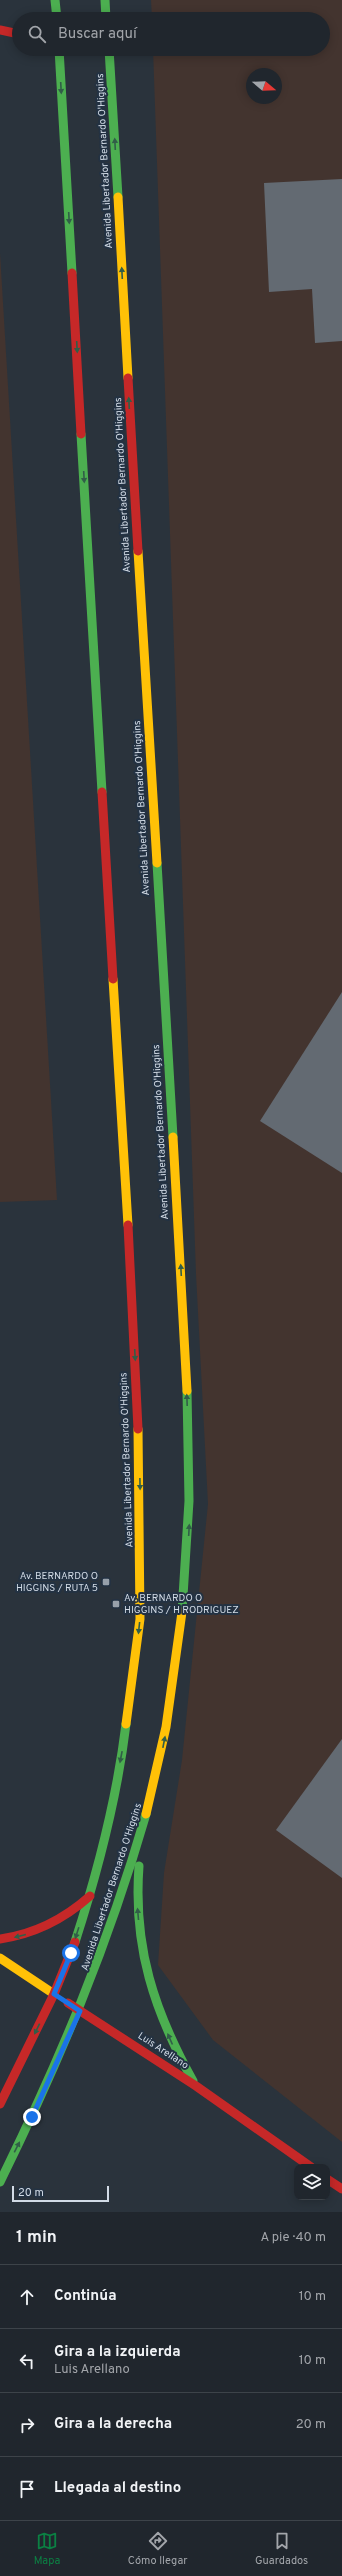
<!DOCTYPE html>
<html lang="es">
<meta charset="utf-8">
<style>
:root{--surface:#20262d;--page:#2d3239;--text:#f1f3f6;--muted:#a2a5aa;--line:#3d4349;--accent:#0b8043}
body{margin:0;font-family:Overpass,sans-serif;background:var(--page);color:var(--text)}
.controls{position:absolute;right:12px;bottom:12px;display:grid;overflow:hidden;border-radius:8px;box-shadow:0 2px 10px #0003}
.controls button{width:36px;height:36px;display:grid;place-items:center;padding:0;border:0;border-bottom:1px solid var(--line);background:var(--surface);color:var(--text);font:20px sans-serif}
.compass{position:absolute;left:246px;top:68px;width:36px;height:36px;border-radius:50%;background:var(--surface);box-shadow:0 2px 10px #0003;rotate:109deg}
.scale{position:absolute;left:12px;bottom:10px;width:97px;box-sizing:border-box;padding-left:4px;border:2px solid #d2dbe6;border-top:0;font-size:11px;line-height:14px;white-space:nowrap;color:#d2dbe6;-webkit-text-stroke:3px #233243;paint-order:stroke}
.stop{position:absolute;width:12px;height:12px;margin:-9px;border:3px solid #1a73e8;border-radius:50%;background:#fff}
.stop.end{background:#1a73e8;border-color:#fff;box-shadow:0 1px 4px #0008}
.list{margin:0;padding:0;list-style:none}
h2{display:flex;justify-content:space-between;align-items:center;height:52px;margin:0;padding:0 16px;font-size:17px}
h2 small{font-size:13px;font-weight:400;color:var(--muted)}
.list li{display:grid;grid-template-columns:26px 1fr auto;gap:12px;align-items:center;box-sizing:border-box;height:64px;padding:0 16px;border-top:1px solid var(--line)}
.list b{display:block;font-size:15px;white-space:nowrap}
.list p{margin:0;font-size:13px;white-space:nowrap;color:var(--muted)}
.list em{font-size:13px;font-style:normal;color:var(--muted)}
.icon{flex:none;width:22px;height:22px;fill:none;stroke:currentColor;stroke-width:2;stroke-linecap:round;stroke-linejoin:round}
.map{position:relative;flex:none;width:342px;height:2212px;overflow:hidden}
.search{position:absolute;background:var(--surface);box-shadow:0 2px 10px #0003;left:12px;right:12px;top:12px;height:44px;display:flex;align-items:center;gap:10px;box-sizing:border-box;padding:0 14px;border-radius:22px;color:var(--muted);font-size:15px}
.sheet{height:308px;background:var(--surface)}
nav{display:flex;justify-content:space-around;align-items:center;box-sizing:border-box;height:56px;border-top:1px solid var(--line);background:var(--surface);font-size:11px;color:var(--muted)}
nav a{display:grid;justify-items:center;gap:2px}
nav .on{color:var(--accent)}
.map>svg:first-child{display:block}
.industrial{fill:#43342f;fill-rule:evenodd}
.building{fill:#636a72}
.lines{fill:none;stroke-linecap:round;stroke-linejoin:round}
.fast{stroke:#4caf50;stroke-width:9}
.slow{stroke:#ffc107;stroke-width:9}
.jam{stroke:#c62828;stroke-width:9}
.oneway{fill:#315e48}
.route{stroke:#1a73e8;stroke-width:5}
.poi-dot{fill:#97a0aa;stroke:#233243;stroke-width:1.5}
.labels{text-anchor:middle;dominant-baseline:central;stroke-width:4;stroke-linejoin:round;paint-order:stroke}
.street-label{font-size:10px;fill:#d2dbe6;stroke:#233243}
.poi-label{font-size:10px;fill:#d2dbe6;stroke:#233243;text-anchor:end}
</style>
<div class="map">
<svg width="342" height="2212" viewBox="0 0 342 2212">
<rect width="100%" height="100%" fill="#2a333c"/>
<g class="industrial">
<path d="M151,0H342V2142L213,2040L158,1965L164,1873L182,1760L208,1504L196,1274L153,49H323V19H152ZM252,74H276V98H252Z"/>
<polygon points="0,253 57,1200 0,1202"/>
</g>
<g class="building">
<polygon points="342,179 342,341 315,343 312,289 269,292 264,183"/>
<polygon points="342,992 342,1173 260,1121"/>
<polygon points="342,1739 342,1878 276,1830"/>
</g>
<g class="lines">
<g class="fast">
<polyline points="55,0 57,19"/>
<polyline points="105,0 106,19"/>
<polyline points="59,49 72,273"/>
<polyline points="91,49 110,52"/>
<polyline points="109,49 118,197"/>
<polyline points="81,434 102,792"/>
<polyline points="157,863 173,1137"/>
<polyline points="182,1612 189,1501 187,1391"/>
<path d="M139,1866C133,1947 154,2011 193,2081"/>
<path d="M75,1942C98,1871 117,1798 126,1724"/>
<path d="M0,2182C60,2060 108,1945 146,1814"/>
</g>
<g class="slow">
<polyline points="118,197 128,378"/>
<polyline points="138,551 157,863"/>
<polyline points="113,979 128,1225"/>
<polyline points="173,1137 187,1391"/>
<polyline points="126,1724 140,1619 138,1429"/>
<polyline points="146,1814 166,1727 182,1612"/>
<polyline points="0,1958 54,1994"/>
</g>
<g class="jam">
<polyline points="0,30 19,34"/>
<polyline points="72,273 81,434"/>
<polyline points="128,378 138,551"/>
<polyline points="102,792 113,979"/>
<polyline points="128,1225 138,1429"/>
<path d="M0,1939C35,1934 63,1920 90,1896"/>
<polyline points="68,2003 196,2086 311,2167"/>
<polyline points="0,2104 54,1994 75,1942"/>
<polyline points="327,2179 342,2189"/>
</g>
</g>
<defs><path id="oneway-solid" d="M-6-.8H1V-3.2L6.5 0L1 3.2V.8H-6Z"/></defs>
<g class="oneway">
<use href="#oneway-solid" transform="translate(61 88) rotate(87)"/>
<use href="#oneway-solid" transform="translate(115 144) rotate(-93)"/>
<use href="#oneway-solid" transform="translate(69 218) rotate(87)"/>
<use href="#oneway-solid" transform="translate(122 273) rotate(-93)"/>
<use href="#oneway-solid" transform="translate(77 347) rotate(87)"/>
<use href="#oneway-solid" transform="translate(129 403) rotate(-93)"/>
<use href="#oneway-solid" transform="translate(84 477) rotate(87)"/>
<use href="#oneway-solid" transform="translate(181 1270) rotate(-93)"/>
<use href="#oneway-solid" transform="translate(135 1355) rotate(87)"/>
<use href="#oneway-solid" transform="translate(187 1400) rotate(-92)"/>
<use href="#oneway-solid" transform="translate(140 1484) rotate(89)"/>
<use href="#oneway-solid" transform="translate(189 1530) rotate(-87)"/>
<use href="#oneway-solid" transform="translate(139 1628) rotate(96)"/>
<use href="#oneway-solid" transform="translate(164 1742) rotate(-79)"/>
<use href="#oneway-solid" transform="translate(121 1757) rotate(101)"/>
<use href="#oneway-solid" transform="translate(138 1914) rotate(-95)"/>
<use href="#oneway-solid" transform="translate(77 1933) rotate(108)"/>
<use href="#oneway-solid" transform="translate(20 1936) rotate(166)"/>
<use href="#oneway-solid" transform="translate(37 2029) rotate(116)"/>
<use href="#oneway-solid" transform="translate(170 2039) rotate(-114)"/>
<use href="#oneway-solid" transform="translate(17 2147) rotate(-63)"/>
</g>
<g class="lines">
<polyline class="route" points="32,2117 80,2011 54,1994 71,1953"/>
</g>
<g class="poi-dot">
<rect x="102" y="1578" width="8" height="8" rx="2"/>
<rect x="112" y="1600" width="8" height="8" rx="2"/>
</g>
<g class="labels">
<g class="street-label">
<text transform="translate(105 161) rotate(-93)">Avenida Libertador Bernardo O'Higgins</text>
<text transform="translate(123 485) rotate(-93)">Avenida Libertador Bernardo O'Higgins</text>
<text transform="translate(142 808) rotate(-93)">Avenida Libertador Bernardo O'Higgins</text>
<text transform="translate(161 1132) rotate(-93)">Avenida Libertador Bernardo O'Higgins</text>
<text transform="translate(127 1460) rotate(-92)">Avenida Libertador Bernardo O'Higgins</text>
<text transform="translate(112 1887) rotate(-72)">Avenida Libertador Bernardo O'Higgins</text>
<text transform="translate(163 2051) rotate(33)">Luis Arellano</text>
</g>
<g class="poi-label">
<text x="98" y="1576">Av. BERNARDO O<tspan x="98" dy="12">HIGGINS / RUTA 5</tspan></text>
<text x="124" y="1598" text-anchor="start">Av. BERNARDO O<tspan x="124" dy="12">HIGGINS / H RODRIGUEZ</tspan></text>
</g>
</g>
</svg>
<div class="controls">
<button><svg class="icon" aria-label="layers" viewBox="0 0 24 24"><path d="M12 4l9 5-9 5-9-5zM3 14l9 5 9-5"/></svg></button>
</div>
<svg class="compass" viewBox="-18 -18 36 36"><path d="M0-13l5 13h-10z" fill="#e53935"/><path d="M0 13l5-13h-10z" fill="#a2a5aa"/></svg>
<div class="scale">20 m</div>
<div class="stop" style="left:71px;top:1953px"></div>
<div class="stop end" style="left:32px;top:2117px"></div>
<div class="search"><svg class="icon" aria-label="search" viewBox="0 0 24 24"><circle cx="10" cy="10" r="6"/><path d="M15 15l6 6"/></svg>Buscar aquí</div>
</div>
<section class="sheet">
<h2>1 min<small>A pie · 40 m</small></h2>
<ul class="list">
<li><svg class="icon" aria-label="ahead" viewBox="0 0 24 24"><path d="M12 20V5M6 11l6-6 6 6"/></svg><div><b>Continúa</b></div><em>10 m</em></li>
<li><svg class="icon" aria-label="left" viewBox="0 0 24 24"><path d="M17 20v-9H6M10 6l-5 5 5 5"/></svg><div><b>Gira a la izquierda</b><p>Luis Arellano</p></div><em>10 m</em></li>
<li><svg class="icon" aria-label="right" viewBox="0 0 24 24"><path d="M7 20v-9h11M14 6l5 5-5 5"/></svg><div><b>Gira a la derecha</b></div><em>20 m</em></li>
<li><svg class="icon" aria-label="arrive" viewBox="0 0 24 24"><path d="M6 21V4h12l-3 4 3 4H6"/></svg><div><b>Llegada al destino</b></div></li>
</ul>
</section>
<nav>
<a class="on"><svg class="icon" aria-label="map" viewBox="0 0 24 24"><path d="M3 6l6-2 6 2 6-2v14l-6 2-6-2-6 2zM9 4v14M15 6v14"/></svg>Mapa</a>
<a><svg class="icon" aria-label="directions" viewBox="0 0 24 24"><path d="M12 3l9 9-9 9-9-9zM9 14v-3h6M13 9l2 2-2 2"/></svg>Cómo llegar</a>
<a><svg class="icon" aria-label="saved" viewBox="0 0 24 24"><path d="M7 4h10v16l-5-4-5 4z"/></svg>Guardados</a>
</nav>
